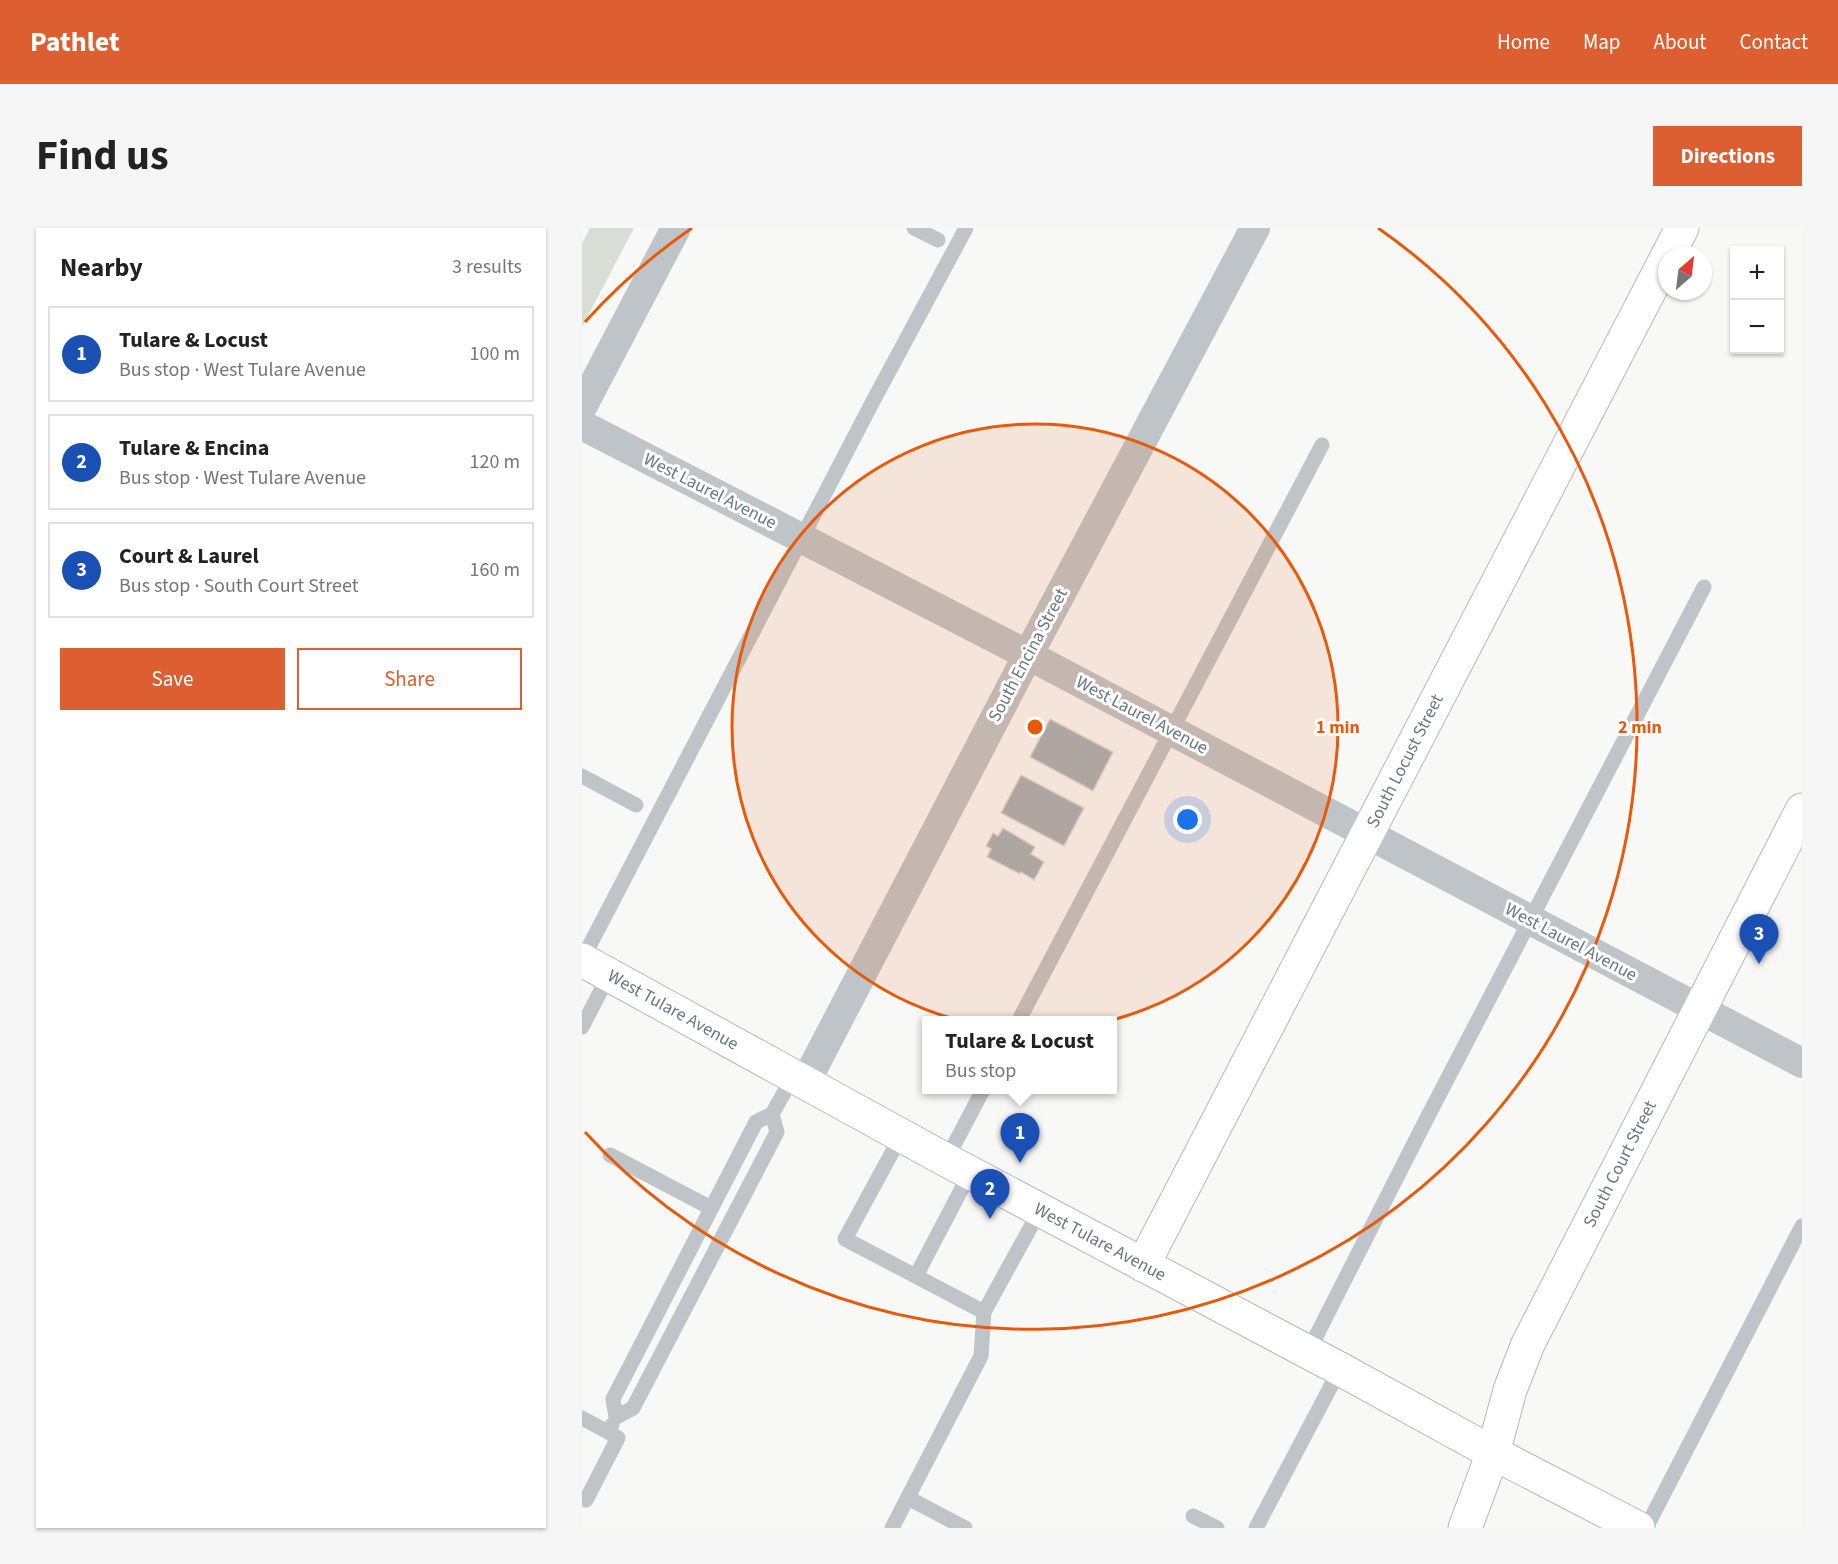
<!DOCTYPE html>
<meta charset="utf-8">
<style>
:root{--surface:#fff;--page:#f6f6f6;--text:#222;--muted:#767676;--line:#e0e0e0;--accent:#dd5f31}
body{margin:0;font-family:"Source Sans 3",sans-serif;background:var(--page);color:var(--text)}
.controls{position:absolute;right:18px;top:18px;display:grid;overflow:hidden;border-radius:0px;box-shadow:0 2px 4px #0004}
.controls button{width:54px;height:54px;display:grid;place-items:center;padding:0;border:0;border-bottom:2px solid var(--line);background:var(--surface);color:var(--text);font:30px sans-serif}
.compass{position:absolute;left:1076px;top:18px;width:54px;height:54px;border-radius:50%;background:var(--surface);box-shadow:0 2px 4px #0004;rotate:28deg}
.you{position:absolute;left:606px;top:592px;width:21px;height:21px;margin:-15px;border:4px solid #fff;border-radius:50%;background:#1a73e8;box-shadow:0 0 0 9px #1a73e833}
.badge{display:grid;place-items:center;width:39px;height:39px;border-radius:50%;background:var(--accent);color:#fff;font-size:20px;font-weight:700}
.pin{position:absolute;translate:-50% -50px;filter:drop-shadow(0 2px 3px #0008)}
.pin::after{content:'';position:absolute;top:32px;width:21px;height:18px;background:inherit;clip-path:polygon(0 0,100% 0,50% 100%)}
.popup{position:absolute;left:340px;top:788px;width:195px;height:78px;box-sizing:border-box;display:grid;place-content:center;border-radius:0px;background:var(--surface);filter:drop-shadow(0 2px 4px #0005);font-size:20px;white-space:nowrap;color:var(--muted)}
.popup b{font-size:22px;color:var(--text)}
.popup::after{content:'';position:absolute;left:50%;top:100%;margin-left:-12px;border:12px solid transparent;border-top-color:var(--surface)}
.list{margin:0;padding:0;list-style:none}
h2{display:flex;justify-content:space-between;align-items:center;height:78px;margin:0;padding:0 24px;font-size:26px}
h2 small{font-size:20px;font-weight:400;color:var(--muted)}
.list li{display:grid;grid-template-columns:39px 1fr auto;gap:18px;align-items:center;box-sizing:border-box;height:96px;margin:0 12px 12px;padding:0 12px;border:2px solid var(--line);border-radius:0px}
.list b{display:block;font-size:22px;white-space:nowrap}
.list p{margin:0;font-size:20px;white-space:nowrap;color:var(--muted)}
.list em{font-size:20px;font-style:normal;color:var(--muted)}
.actions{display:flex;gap:12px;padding:18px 24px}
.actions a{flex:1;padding:14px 0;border:2px solid var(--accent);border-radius:0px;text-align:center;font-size:21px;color:var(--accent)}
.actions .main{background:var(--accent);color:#fff}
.map{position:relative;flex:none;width:1220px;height:1300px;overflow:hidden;border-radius:0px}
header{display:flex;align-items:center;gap:36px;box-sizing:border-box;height:84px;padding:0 30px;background:var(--accent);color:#fff}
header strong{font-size:28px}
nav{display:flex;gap:33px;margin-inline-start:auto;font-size:21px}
.intro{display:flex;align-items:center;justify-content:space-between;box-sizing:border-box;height:144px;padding:0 36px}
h1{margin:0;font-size:42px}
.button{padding:15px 27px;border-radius:0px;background:var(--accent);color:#fff;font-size:21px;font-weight:700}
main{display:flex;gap:36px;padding:0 36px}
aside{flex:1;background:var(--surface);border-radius:0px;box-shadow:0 2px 4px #0004}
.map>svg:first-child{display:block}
.green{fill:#d8ddd5}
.building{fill:#a8b1b7;stroke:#dadad8;stroke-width:1.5}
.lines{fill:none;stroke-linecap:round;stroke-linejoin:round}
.secondary-casing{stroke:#b4b9be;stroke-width:35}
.lane{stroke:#bfc4c8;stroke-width:15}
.street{stroke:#bfc4c8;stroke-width:30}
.secondary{stroke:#fff;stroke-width:33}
.ring{fill:none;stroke:#e8590c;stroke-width:3}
.labels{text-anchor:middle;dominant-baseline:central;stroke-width:6;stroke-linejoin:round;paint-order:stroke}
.street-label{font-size:18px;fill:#687886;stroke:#fff}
.centre{fill:#e8590c;stroke:#fff;stroke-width:3}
.ring-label{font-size:18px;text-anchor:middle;font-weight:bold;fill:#e8590c;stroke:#fff;stroke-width:6;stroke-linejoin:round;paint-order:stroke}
</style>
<header>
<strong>Pathlet</strong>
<nav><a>Home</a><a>Map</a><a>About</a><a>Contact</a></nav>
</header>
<div class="intro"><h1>Find us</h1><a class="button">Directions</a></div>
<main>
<aside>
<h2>Nearby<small>3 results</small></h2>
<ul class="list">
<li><span class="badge" style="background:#1a4fb4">1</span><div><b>Tulare &amp; Locust</b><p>Bus stop · West Tulare Avenue</p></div><em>100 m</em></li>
<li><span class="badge" style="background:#1a4fb4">2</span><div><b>Tulare &amp; Encina</b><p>Bus stop · West Tulare Avenue</p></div><em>120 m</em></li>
<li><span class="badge" style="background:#1a4fb4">3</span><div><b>Court &amp; Laurel</b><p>Bus stop · South Court Street</p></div><em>160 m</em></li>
</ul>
<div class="actions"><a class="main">Save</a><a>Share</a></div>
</aside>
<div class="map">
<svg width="1220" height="1300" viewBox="0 0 1220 1300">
<rect width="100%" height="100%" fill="#f8f8f6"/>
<polygon class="green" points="8,0 52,0 0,99 0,16"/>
<g class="building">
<polygon points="468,491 531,524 511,563 448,529"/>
<polygon points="439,547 502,580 482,618 419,585"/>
<polygon points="421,600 453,619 449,626 462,634 452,652 439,644 438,646 405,629 409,621 404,618 411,605 416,608"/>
</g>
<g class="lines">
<defs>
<g id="secondary">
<polyline points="1086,27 1100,0"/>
<polyline points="0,732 364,932 758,1141 911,1225 1056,1300"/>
<polyline points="561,1037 1085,29"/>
<polyline points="883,1300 911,1225 928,1162 946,1116 1220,582"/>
</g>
</defs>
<use href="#secondary" class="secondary-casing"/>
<g class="lane">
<polyline points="332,0 356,12"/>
<polyline points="0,548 54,577"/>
<polyline points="0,732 290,175 384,0"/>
<polyline points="437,792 740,217"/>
<polyline points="0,799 27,747"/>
<polyline points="190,886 195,904 51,1180 34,1189 31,1171 174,894 190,886 211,849"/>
<polyline points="319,908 263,1011 402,1084"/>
<polyline points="28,927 129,980"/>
<polyline points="364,932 401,862"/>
<polyline points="334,1048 388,945"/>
<polyline points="726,1124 845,890 1122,359"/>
<polyline points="0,1190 26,1204 30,1197"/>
<polyline points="326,1270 383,1300"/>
<polyline points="4,1272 36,1210 26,1204"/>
<polyline points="611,1288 635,1300"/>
<polyline points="310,1300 399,1128 402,1084 458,982"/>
<polyline points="674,1300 758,1141"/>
<polyline points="1064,1300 1220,998"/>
</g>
<g class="street">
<polyline points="0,179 94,0"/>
<polyline points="0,197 446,427 1220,835"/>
<polyline points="223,855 446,427 673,0"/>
</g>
<use href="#secondary" class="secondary"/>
</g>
<circle cx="453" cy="499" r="303" fill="#e8590c" fill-opacity=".12"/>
<g class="ring">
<circle cx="453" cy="499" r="303"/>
<path d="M3 94A605 605 0 0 1 110 0M796 0A605 605 0 1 1 3 904"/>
</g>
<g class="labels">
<g class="street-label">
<text transform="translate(128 263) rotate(27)">West Laurel Avenue</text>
<text transform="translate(446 427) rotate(-62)">South Encina Street</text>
<text transform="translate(560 487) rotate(28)">West Laurel Avenue</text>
<text transform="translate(823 533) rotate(-63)">South Locust Street</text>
<text transform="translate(989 714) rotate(28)">West Laurel Avenue</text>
<text transform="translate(91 782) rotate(29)">West Tulare Avenue</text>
<text transform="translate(1038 936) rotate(-63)">South Court Street</text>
<text transform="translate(518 1014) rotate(28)">West Tulare Avenue</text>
</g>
</g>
<circle cx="453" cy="499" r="9" class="centre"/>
<g class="ring-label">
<text x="756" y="505">1 min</text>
<text x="1058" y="505">2 min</text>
</g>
</svg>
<div class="controls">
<button>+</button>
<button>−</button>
</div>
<svg class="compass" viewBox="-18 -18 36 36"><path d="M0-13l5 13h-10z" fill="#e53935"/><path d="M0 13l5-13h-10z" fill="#767676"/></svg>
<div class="you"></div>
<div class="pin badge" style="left:438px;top:935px;background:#1a4fb4">1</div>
<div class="popup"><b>Tulare &amp; Locust</b>Bus stop</div>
<div class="pin badge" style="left:408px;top:991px;background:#1a4fb4">2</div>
<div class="pin badge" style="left:1177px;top:736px;background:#1a4fb4">3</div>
</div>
</main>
